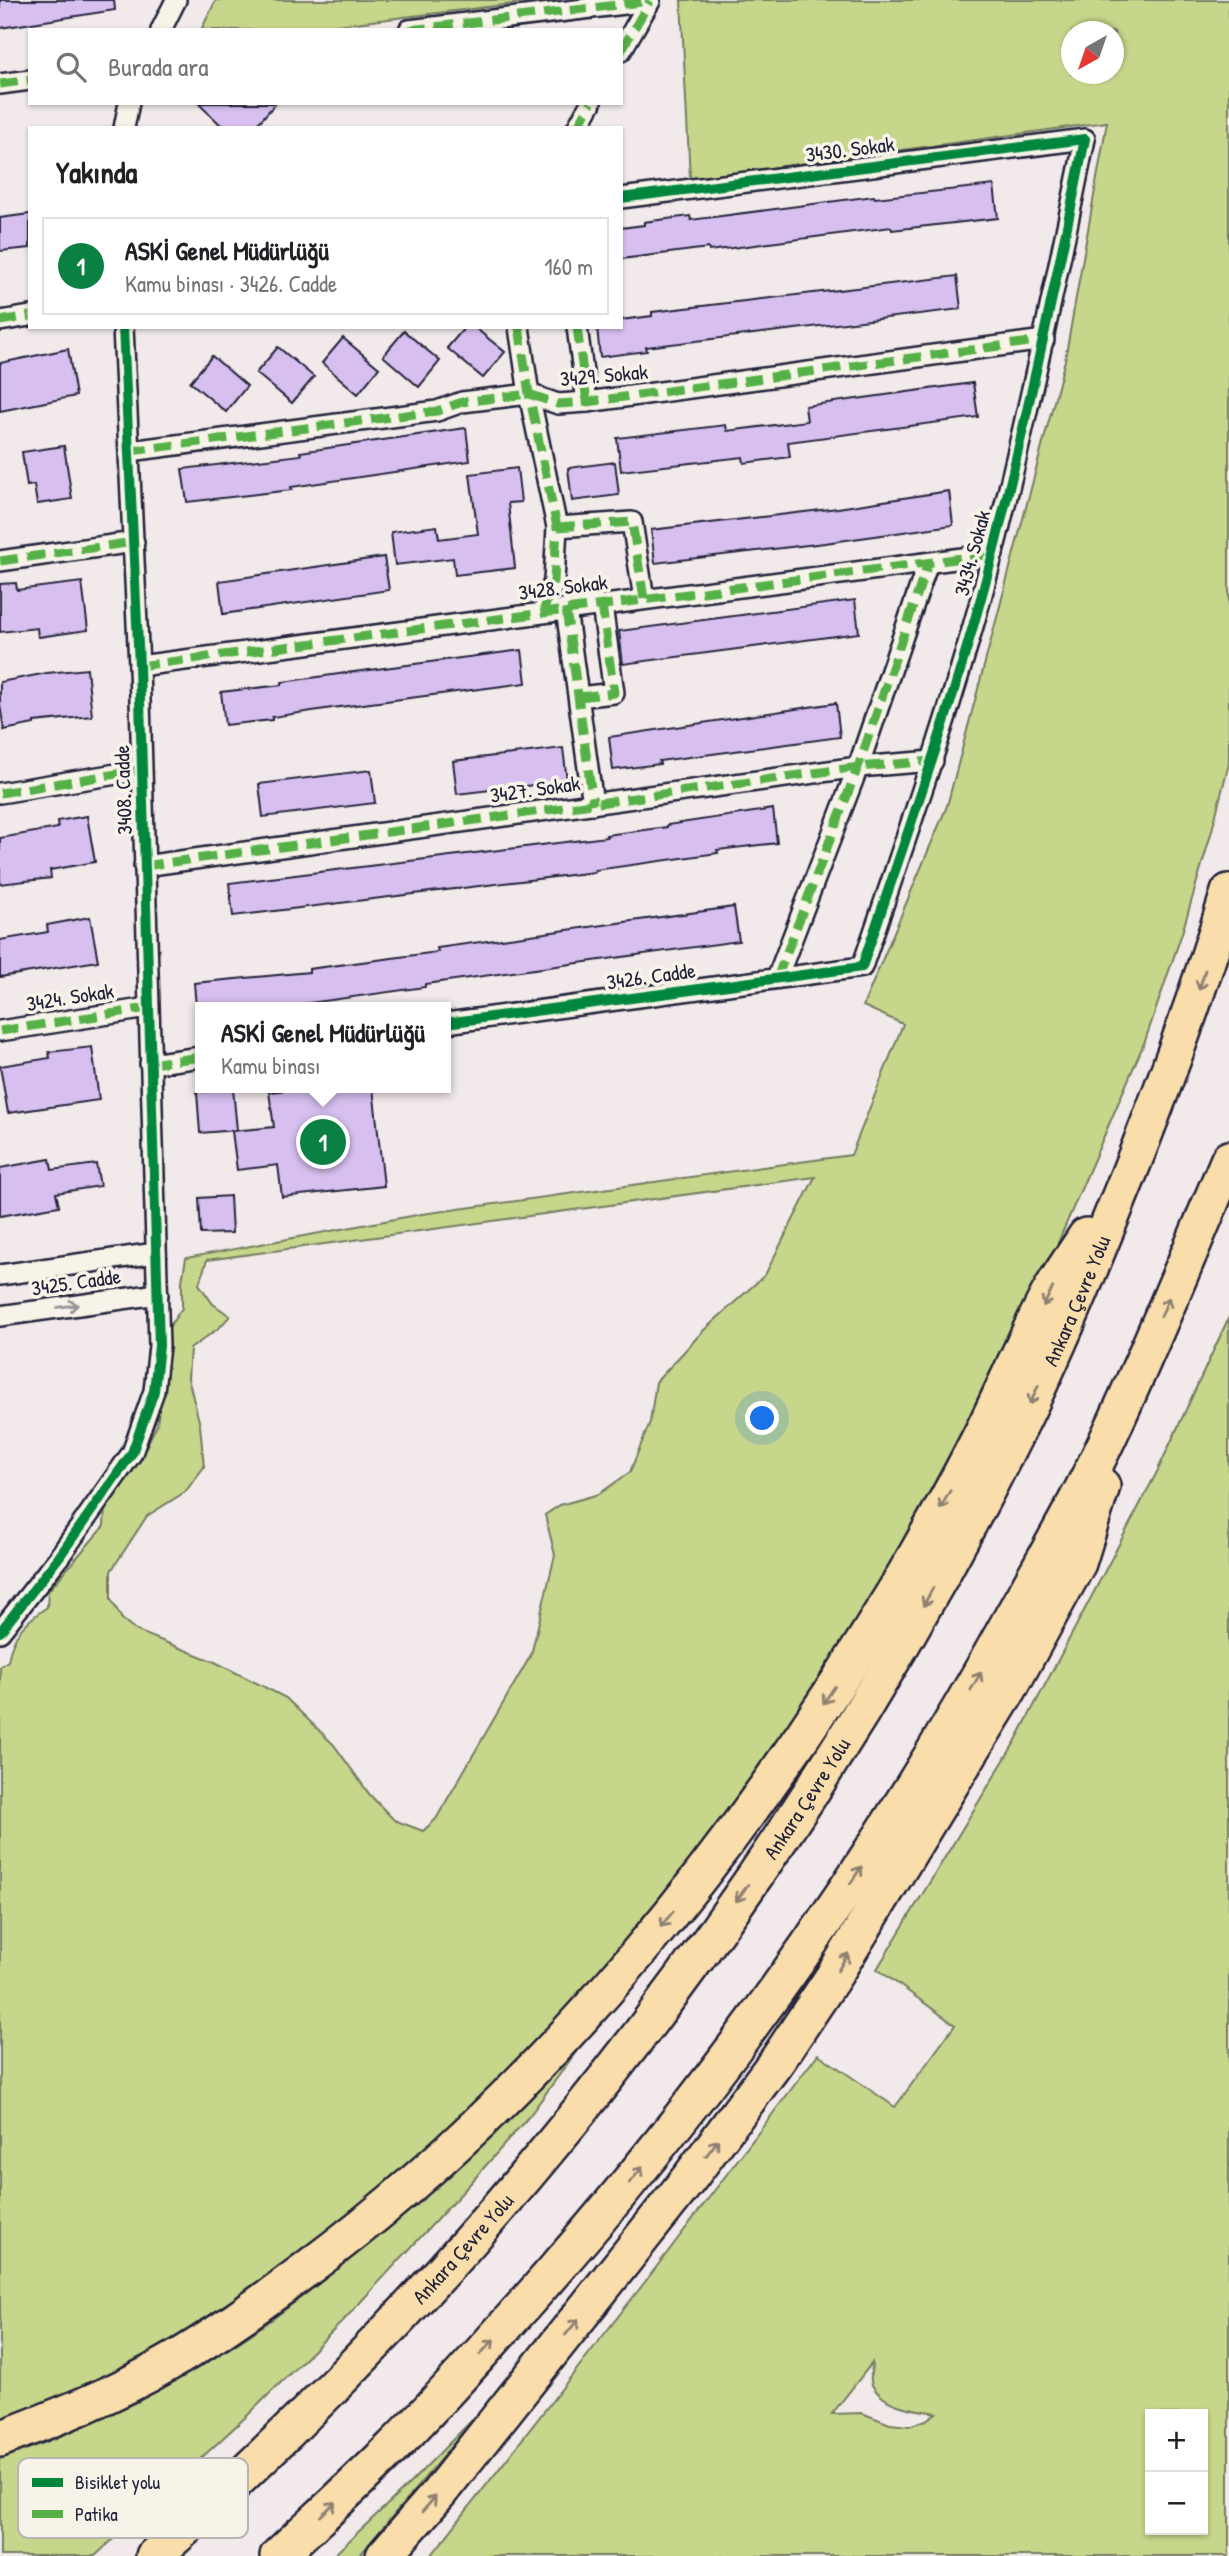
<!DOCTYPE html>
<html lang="tr">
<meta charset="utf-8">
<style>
:root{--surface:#fff;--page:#f6f6f6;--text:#202124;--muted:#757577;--line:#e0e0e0;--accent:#0b8043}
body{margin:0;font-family:"Patrick Hand",sans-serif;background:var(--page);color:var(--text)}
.controls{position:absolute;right:21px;bottom:21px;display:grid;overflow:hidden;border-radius:0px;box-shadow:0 2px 5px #0004}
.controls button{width:63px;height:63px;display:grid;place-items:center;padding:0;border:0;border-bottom:2px solid var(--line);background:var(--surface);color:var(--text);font:35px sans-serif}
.compass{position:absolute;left:1061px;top:21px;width:63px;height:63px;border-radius:50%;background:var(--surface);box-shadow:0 2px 5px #0004;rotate:220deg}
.you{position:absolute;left:763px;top:1419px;width:24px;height:24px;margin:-18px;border:5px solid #fff;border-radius:50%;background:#1a73e8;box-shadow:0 0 0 10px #1a73e833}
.badge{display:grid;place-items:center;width:46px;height:46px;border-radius:50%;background:var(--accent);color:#fff;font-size:23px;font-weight:700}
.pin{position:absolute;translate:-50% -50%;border:4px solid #fff;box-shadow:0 2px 7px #0006}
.popup{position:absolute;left:195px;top:1002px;width:256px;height:91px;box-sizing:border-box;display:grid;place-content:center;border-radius:0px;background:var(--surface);filter:drop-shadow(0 2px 5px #0005);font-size:23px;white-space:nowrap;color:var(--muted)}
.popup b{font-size:26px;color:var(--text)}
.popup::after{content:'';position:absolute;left:50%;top:100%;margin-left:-14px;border:14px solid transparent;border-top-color:var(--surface)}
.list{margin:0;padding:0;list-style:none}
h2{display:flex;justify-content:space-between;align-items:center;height:91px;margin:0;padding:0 28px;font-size:30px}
h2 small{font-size:23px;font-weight:400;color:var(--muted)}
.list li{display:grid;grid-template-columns:46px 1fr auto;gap:21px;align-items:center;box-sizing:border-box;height:98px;margin:0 14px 14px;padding:0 14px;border:2px solid var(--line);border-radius:0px}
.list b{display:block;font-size:26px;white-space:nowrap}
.list p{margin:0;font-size:23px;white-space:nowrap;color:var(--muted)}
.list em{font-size:23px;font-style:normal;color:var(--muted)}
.icon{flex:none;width:38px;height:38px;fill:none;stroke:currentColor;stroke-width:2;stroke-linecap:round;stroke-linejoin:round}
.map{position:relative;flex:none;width:1229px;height:2556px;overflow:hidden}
.search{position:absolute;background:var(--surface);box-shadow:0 2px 5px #0004;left:28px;top:28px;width:595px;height:77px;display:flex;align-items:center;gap:18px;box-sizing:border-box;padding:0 24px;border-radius:0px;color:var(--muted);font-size:26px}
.panel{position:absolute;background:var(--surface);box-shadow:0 2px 5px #0004;left:28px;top:126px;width:595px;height:203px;border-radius:0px}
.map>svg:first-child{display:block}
.green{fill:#c6d68a;stroke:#747c62;stroke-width:2;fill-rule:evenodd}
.building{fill:#d7c0f0;stroke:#22223b;stroke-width:2}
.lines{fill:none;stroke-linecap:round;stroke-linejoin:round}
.minor-casing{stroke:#22223b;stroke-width:24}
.motorway-casing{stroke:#22223b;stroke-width:40}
.minor{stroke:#f7f3e8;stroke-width:19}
.motorway{stroke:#f9ddab;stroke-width:35}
.quiet{stroke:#55b146;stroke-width:9;stroke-dasharray:18 9;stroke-linecap:butt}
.cycleway-casing{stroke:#f7f3e8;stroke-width:15}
.cycleway{stroke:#00873e;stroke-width:10}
.oneway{stroke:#8e8073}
.oneway2{stroke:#97959a}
.labels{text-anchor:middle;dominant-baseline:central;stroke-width:7;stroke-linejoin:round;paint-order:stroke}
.street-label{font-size:21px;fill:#22223b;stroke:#f7f3e8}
.key{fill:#f7f3e8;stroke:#b7b4b4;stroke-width:2}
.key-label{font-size:19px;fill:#22223b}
</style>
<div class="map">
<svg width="1229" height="2556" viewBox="0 0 1229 2556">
<rect width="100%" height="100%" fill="#f1e9ea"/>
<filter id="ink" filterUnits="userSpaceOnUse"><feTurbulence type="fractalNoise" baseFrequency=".0143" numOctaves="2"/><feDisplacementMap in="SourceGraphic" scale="14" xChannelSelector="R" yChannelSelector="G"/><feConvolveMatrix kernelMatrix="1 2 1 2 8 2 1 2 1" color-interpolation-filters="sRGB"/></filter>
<g filter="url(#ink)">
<g class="green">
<polygon points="216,0 546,0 297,30 201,30"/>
<path d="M681,0H1229V763L1211,834L1182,933L1145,1041L1054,1252L1012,1342L950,1468L819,1691L694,1871L486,2098L333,2228L214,2313L165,2344L103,2377L0,2422V1666L8,1661C13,1633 24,1623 47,1607L48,1591L104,1526L105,1506L141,1456L157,1425L169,1327L182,1308V1281L186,1258L422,1214L851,1155L903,1024L863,1006L947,806L1065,360L1107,122L690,179ZM1072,32H1114V74H1072ZM815,1177L765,1275L703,1331L656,1382L650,1422L630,1472L599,1494L560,1505L545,1515L555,1555L531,1655L436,1819L423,1831L394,1820L370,1795L334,1745L286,1698L215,1662L137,1631L122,1619L111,1599V1571L147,1516L185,1492L204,1467L200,1425L188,1378L190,1349L220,1327L230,1316L213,1304L199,1284L207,1260Z"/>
<path d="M1229,1317V2556H431L645,2282L818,2054L895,2107L955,2025L877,1969L1015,1742L1157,1472ZM872,2363C872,2369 869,2378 872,2385C885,2408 915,2409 936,2413L926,2420L909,2426L890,2424L862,2413L832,2414ZM1203,2414V2530H1150V2414Z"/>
<path d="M576,2052L530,2115L468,2186L342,2322L249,2414L95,2556H0V2459C95,2427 206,2370 286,2309C389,2231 482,2141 576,2052Z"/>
<polygon points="481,2411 359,2556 333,2556 411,2482"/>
</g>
<g class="building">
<polygon points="0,0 114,0 115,10 0,28"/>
<polygon points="198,103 276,103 254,128 224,128"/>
<polygon points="994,185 998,218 892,230 891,227 709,251 708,248 621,259 621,228 644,225 644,222 690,216 691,220 874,196 875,198"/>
<polygon points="30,214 30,248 0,251 0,218"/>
<polygon points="957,276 961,309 646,347 647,351 600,357 597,327 621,327 621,320 652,316 652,312"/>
<polygon points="465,327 474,327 505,352 483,378 447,348"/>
<polygon points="404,331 440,361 419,387 383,356"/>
<polygon points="343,338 379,368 358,394 322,363"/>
<polygon points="278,347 314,377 292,403 256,373"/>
<polygon points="68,349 76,396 0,411 0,363"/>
<polygon points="212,356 247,386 226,412 190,382"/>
<polygon points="973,383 978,417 788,442 790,457 744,463 743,457 621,471 617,438 726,425 727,431 807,421 805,406"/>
<polygon points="466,428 470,461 291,487 292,490 187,502 182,469 301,455 300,452"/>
<polygon points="64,446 72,499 37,504 34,485 27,486 22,452"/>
<polygon points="615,462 619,495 572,501 568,468"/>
<polygon points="517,468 521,502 508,503 515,568 455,575 453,558 395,565 391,532 437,526 439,539 478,534 470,474"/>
<polygon points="949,491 953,525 825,543 655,563 651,530 838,508"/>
<polygon points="384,557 389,590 223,614 219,581"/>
<polygon points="82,582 88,630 38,637 37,628 0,632 0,584 16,583 17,590"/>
<polygon points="855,600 859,633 623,664 619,631"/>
<polygon points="522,650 526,683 332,708 272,717 272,720 225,725 221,692 282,685 282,682 346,673"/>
<polygon points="87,669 92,716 34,722 34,724 4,730 0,705 0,682 47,673"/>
<polygon points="836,703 840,737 659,761 660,764 613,770 609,737"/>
<polygon points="563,748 567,781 457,794 453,761"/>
<polygon points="371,770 375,803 263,817 259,784"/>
<polygon points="773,809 777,843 717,850 718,853 595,870 595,872 233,916 229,883 607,837 606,835 667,827 667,825"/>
<polygon points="87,816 95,862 50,870 51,878 0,884 0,838 58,828 57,821"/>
<polygon points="734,907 739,941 425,984 425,987 302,1004 302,1007 196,1007 194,983 309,972 309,969 438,952 437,948"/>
<polygon points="90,917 98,961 0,977 0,940 48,932 47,925"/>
<polygon points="92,1047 99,1100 8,1113 0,1066 50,1058 49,1052"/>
<polygon points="306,1088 373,1088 384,1186 282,1197 278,1165 237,1170 232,1131 274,1127 269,1092"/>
<polygon points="233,1089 237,1130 200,1133 197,1092"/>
<polygon points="50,1159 52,1170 96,1164 100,1186 56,1193 59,1206 0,1216 0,1168"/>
<polygon points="230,1196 232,1233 201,1234 199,1198"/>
</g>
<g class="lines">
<defs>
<g id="minor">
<polyline points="161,30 176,0"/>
<polyline points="409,30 650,1"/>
<polyline points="621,51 650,1"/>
<polyline points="0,84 30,80"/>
<polyline points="124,128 129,103"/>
<polyline points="577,128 591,103"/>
<polyline points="0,321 30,316"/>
<polyline points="519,327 529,394 557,527 554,581 543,612"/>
<polyline points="577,327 587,402"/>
<polyline points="130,451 437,411 462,402 529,394 558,404 587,402 1044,340"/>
<polyline points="557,527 632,522 644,599"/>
<polyline points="0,561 134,542"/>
<polyline points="566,609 593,804"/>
<polyline points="139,666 993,554"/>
<polyline points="579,697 614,693 602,605"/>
<polyline points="0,793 141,770"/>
<polyline points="144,866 858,767 933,761"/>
<polyline points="777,978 858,767 928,563"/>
<path d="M446,1023L862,967C909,830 957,693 993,553C1028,416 1057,277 1085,139L621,198"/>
<polyline points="0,1031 148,1008"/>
<polyline points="150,1064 201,1057"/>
<polyline points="0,1275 156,1253"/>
<polyline points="0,1316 158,1294"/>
<polyline points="0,1632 59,1557 132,1453 154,1391 159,1346 139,666 123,327"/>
</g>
<g id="motorway">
<path d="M0,2439C57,2417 114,2395 167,2364C215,2337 261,2303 305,2270C549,2089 746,1841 901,1581C930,1531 959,1479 985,1427C1007,1383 1026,1336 1050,1292C1061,1273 1074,1255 1086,1236"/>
<path id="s1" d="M154,2556C513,2239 812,1847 1024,1417C1052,1360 1077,1301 1101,1242C1149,1127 1193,1011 1229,892"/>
<path d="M278,2556C315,2521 354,2486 390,2450C437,2404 480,2354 524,2305C712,2094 877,1863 1013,1615C1046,1556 1081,1496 1110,1434C1152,1344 1190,1251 1229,1159"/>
<polyline points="384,2556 439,2493 691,2176 779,2058 833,1977 1009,1689 1078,1563 1102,1486"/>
</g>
</defs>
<use href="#minor" class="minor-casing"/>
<use href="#motorway" class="motorway-casing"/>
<use href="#minor" class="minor"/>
<use href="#motorway" class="motorway"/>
<g class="quiet">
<polyline points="409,30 650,1"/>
<polyline points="621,51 650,1"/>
<polyline points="0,84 30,80"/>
<polyline points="577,128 591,103"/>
<polyline points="0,321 30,316"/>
<polyline points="519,327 529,394 557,527 554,581 543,612"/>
<polyline points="577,327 587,402"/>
<polyline points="130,451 437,411 462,402 529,394 558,404 587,402 1044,340"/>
<polyline points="557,527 632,522 644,599"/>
<polyline points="0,561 134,542"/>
<polyline points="566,609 593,804"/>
<polyline points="139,666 993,554"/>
<polyline points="579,697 614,693 602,605"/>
<polyline points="0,793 141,770"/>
<polyline points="144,866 858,767 933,761"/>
<polyline points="777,978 858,767 928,563"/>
<polyline points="0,1031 148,1008"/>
<polyline points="150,1064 201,1057"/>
</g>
<defs>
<g id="cycleway">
<path d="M446,1023L862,967C909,830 957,693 993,553C1028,416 1057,277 1085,139L621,198"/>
<polyline points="0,1632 59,1557 132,1453 154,1391 159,1346 139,666 123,327"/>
</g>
</defs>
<use href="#cycleway" class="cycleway-casing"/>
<use href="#cycleway" class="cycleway"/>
</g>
<defs><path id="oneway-shaft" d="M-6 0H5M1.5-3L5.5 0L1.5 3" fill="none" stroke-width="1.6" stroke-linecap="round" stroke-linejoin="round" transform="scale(1.75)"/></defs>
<g class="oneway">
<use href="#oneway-shaft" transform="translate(1202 980) rotate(107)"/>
<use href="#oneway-shaft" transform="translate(1048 1297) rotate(117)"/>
<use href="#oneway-shaft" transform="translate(1165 1307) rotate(-67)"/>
<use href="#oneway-shaft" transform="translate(1034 1395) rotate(114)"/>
<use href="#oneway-shaft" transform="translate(945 1500) rotate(119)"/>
<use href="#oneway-shaft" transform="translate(928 1597) rotate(118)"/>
<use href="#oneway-shaft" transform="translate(976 1681) rotate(-60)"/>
<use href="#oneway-shaft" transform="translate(829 1695) rotate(124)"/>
<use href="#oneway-shaft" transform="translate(856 1875) rotate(-57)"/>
<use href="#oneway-shaft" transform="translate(742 1893) rotate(125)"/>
<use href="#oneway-shaft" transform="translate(667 1919) rotate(130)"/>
<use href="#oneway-shaft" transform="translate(843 1962) rotate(-59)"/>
<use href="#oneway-shaft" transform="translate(712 2148) rotate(-53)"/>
<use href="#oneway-shaft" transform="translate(636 2175) rotate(-50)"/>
<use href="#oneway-shaft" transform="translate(572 2327) rotate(-51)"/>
<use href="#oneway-shaft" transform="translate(487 2347) rotate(-48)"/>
<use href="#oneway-shaft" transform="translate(429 2504) rotate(-49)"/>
<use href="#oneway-shaft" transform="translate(328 2509) rotate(-43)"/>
</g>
<use class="oneway2" href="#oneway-shaft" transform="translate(68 1306) rotate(-8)"/>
</g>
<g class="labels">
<g class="street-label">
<text transform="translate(850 149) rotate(-7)">3430. Sokak</text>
<text transform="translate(604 375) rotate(-5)">3429. Sokak</text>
<text transform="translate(972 553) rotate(-75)">3434. Sokak</text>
<text transform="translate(563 587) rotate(-7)">3428. Sokak</text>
<text transform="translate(535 789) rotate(-8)">3427. Sokak</text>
<text transform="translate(123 790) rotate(-92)">3408. Cadde</text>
<text transform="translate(651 976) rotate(-8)">3426. Cadde</text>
<text transform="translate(70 997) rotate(-9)">3424. Sokak</text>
<text transform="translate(76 1282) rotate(-8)">3425. Cadde</text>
<text stroke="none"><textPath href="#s1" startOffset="1570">Ankara Çevre Yolu</textPath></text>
<text stroke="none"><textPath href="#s1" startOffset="1003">Ankara Çevre Yolu</textPath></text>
<text stroke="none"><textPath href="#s1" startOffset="436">Ankara Çevre Yolu</textPath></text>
</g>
</g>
<rect x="18" y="2458" width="230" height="80" rx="10" class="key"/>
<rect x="32" y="2478" width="31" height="9" fill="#00873e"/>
<rect x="32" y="2510" width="31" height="8" fill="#55b146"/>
<g class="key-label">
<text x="75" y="2489">Bisiklet yolu</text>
<text x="75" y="2521">Patika</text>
</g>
</svg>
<div class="controls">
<button>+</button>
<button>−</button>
</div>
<svg class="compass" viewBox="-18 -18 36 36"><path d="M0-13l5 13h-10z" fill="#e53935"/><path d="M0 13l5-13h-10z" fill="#757577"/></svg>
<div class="you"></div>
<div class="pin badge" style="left:323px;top:1142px">1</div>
<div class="popup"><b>ASKİ Genel Müdürlüğü</b>Kamu binası</div>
<div class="search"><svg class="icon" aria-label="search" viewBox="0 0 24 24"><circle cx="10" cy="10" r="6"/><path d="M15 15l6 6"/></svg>Burada ara</div>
<section class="panel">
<h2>Yakında<small></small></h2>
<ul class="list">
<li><span class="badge">1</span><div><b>ASKİ Genel Müdürlüğü</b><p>Kamu binası · 3426. Cadde</p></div><em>160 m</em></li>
</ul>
</section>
</div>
